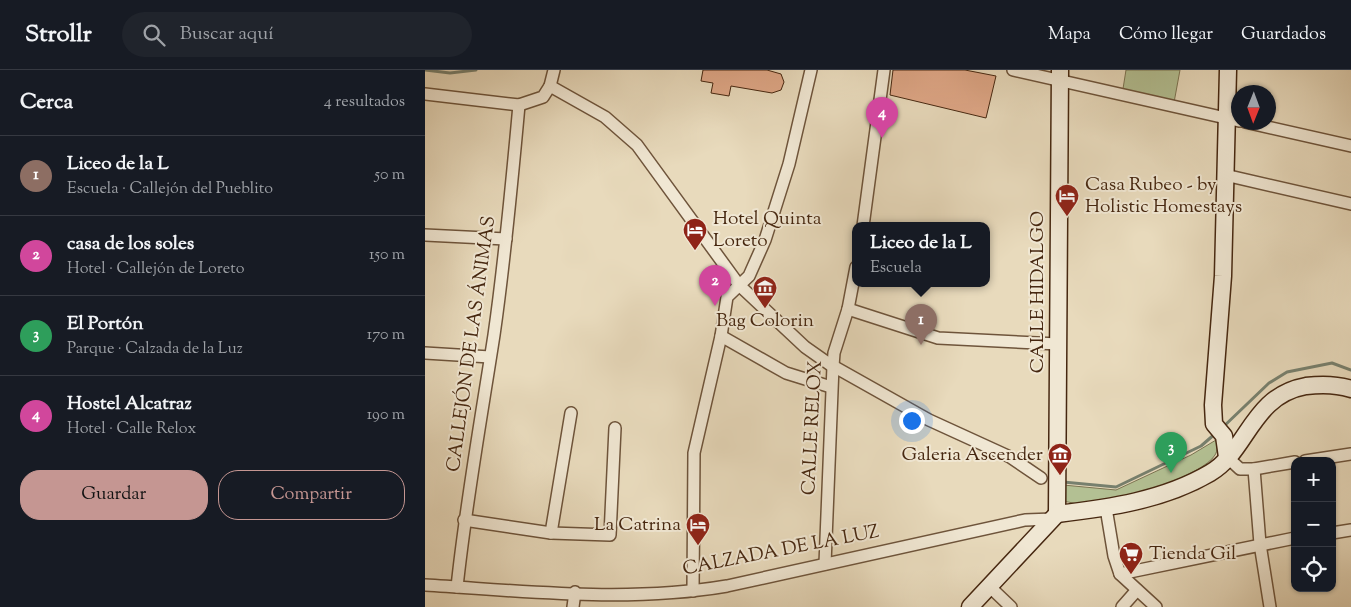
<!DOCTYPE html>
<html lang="es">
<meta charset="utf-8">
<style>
:root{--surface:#171b24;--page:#20242c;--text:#f1f3f6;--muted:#9ea1a6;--line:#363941;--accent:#c59692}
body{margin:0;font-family:"Sorts Mill Goudy",serif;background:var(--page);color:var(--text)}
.controls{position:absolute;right:15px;bottom:15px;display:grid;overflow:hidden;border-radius:10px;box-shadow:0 1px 4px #0004}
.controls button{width:45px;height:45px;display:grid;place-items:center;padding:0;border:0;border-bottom:1px solid var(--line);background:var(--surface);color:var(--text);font:25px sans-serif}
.compass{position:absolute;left:806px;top:15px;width:45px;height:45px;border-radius:50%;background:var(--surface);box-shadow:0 1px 4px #0004;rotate:181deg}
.you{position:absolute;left:486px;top:350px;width:18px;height:18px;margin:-12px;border:4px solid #fff;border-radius:50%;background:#1a73e8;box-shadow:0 0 0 8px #1a73e833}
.badge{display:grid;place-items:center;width:32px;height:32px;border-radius:50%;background:var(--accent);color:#fff;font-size:16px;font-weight:700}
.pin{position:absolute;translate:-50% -41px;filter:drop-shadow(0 1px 2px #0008)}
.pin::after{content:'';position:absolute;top:26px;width:18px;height:15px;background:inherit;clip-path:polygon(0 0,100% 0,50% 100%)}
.popup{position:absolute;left:427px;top:152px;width:138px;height:65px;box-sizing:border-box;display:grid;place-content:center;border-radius:10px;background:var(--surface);filter:drop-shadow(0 1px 4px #0005);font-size:16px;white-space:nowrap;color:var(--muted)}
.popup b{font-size:19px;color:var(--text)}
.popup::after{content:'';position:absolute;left:50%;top:100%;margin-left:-10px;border:10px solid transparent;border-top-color:var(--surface)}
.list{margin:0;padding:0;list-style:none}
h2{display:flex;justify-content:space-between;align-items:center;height:65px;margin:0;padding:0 20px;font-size:21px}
h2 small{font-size:16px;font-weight:400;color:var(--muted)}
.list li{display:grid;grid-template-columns:32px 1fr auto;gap:15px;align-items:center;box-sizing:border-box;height:80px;padding:0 20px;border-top:1px solid var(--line)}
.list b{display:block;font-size:19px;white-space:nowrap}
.list p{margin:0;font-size:16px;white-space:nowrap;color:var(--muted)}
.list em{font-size:16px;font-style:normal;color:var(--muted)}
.actions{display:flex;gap:10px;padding:15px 20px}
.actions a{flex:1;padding:11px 0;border:1px solid var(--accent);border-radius:20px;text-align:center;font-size:18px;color:var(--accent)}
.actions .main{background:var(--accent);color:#111}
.icon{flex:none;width:28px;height:28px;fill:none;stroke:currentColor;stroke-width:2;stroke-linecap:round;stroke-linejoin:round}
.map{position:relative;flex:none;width:926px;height:537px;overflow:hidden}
header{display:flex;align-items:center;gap:30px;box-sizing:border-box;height:70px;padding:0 25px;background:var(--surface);border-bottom:1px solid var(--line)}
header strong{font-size:24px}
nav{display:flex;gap:28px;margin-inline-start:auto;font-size:18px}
.search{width:350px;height:45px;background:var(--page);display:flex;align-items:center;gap:12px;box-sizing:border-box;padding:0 18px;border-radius:28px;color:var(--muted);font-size:19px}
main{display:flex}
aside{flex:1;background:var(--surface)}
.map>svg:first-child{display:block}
.green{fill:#b3c093;stroke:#7c7452}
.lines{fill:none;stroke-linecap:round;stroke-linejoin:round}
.stream{stroke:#77806e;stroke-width:3}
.building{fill:#dfa787;stroke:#462710}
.street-casing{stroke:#6e543b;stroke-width:14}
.secondary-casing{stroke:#462710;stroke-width:19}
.street{stroke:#f0e7d3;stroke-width:11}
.secondary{stroke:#f0e7d3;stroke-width:16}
.labels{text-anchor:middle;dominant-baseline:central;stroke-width:4;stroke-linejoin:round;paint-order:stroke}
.poi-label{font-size:19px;fill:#462710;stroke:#f0e7d3;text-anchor:start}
.street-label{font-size:19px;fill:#462710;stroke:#f0e7d3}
</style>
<header>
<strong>Strollr</strong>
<div class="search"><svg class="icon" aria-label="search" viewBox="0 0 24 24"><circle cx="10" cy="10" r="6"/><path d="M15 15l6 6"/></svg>Buscar aquí</div>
<nav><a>Mapa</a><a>Cómo llegar</a><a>Guardados</a></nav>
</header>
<main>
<aside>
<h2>Cerca<small>4 resultados</small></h2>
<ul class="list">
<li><span class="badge" style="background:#8d6e63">1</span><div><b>Liceo de la L</b><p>Escuela · Callejón del Pueblito</p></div><em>50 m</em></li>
<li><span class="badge" style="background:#d1479c">2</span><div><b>casa de los soles</b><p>Hotel · Callejón de Loreto</p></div><em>150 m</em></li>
<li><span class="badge" style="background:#2e9e5b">3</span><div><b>El Portón</b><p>Parque · Calzada de la Luz</p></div><em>170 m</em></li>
<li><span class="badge" style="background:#d1479c">4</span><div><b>Hostel Alcatraz</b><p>Hotel · Calle Relox</p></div><em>190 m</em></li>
</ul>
<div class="actions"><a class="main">Guardar</a><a>Compartir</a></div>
</aside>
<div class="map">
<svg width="926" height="537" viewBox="0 0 926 537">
<rect width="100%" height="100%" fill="#e8dabc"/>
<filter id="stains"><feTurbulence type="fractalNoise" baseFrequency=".004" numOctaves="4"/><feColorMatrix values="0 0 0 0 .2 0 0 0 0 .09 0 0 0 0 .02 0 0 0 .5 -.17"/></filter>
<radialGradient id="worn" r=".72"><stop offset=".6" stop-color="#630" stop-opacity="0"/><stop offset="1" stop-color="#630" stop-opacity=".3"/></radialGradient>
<g class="green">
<polygon points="701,0 755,0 748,38 697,25"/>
<path d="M791,370C792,376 793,380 790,385C778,406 688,435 663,435C655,435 645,432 637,431L638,415L691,420L766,385Z"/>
</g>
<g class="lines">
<g class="stream">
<polyline points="0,0 25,3 51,0"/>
<polyline points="797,358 844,313 862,302 907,293 926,300"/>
<polyline points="638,412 691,417 776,376 791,363"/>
</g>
</g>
<g class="building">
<polygon points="278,0 342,0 356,4 359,12 356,20 347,23 306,16 304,26 286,23 288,13 276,11"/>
<polygon points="468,0 540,0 571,6 561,48 465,25"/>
</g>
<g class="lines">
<defs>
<g id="street">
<polyline points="588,0 814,51"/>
<polyline points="125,16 180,47 212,75 314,215 380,277 407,296"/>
<polyline points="0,24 94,35 118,27 125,16 129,0"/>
<polyline points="820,52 926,76"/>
<polyline points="800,105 926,134"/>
<polyline points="438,156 459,0"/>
<polyline points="0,165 81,169"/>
<polyline points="423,239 513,268 633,274"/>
<polyline points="296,266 361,303 406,317"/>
<polyline points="0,283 65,287"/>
<polyline points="408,296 504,350 585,387 616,408"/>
<polyline points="802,387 815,399 829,399 835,474 845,537"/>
<polyline points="880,391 926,384"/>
<polyline points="829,399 870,392"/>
<polyline points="681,438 689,486 695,504 731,537"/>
<polyline points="39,450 126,463 185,465 190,358"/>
<polyline points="126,463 146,343"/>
<polyline points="907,463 926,460"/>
<polyline points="400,494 408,296 409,283 423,239 431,197"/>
<polyline points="695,504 870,468"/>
<path d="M0,515C100,521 202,533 302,516L600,450L628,449"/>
<path d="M32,517C41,432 56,349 69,265C80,189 87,112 94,35"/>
<polyline points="565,517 586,537"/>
<polyline points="268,521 269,383 296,266 302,227 324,206 340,170 364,94 386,0"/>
<polyline points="148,537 150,522"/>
<polyline points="697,537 712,520"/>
</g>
<g id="secondary">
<polyline points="802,387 799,366 789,354 788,335 798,206 803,0"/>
<polyline points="632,444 635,0"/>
<path d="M632,444C684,438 739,430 785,403C823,381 826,326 881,316C897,314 911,314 926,319"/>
<polyline points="545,537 632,444"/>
</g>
</defs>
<use href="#street" class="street-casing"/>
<use href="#secondary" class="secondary-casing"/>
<use href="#street" class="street"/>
<use href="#secondary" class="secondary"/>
</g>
<defs>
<symbol id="hotel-pin" viewBox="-11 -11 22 30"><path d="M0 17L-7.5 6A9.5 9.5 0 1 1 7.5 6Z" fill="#8f2418" stroke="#f0e7d3"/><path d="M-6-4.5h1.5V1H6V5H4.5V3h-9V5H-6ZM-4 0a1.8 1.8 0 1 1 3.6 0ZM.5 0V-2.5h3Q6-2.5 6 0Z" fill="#fff"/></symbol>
<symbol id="museum-pin" viewBox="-11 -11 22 30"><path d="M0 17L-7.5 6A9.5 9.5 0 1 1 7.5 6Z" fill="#8f2418" stroke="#f0e7d3"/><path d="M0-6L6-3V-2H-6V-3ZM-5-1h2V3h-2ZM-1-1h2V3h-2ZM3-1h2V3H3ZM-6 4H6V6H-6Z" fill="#fff"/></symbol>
<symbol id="supermarket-pin" viewBox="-11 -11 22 30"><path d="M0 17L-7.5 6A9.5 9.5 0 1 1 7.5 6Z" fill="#8f2418" stroke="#f0e7d3"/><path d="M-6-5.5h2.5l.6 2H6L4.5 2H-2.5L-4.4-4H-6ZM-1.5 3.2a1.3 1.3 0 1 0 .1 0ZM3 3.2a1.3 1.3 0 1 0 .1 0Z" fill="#fff"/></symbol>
</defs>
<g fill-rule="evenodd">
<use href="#hotel-pin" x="628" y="112" width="28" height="38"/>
<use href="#hotel-pin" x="256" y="146" width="28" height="38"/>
<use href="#museum-pin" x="326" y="204" width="28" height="38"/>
<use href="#museum-pin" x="621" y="371" width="28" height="38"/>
<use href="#hotel-pin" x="259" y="441" width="28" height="38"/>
<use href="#supermarket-pin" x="692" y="470" width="28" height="38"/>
</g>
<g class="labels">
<g class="poi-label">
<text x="660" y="115">Casa Rubeo - by<tspan x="660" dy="22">Holistic Homestays</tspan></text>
<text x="288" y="149">Hotel Quinta<tspan x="288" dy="22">Loreto</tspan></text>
<text x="340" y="251" text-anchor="middle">Bag Colorin</text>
<text x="618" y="385" text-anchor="end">Galeria Ascender</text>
<text x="256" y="455" text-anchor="end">La Catrina</text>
<text x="724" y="484">Tienda Gil</text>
</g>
<g class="street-label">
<text transform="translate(613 222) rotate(-90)">CALLE HIDALGO</text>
<text transform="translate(47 274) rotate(-82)">CALLEJÓN DE LAS ÁNIMAS</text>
<text transform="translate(388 358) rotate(-87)">CALLE RELOX</text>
<text transform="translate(356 481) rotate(-11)">CALZADA DE LA LUZ</text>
</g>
</g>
<rect width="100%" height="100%" filter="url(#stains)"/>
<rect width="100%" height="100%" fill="url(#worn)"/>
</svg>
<div class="controls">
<button>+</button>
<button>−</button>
<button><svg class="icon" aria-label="locate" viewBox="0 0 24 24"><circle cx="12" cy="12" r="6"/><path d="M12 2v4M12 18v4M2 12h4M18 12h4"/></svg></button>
</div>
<svg class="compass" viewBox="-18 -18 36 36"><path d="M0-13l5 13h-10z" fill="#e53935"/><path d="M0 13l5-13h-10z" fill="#9ea1a6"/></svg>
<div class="you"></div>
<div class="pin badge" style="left:496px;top:275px;background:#8d6e63">1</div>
<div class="popup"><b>Liceo de la L</b>Escuela</div>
<div class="pin badge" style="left:290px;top:236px;background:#d1479c">2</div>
<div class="pin badge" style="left:746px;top:403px;background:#2e9e5b">3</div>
<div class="pin badge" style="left:457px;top:68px;background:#d1479c">4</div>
</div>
</main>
